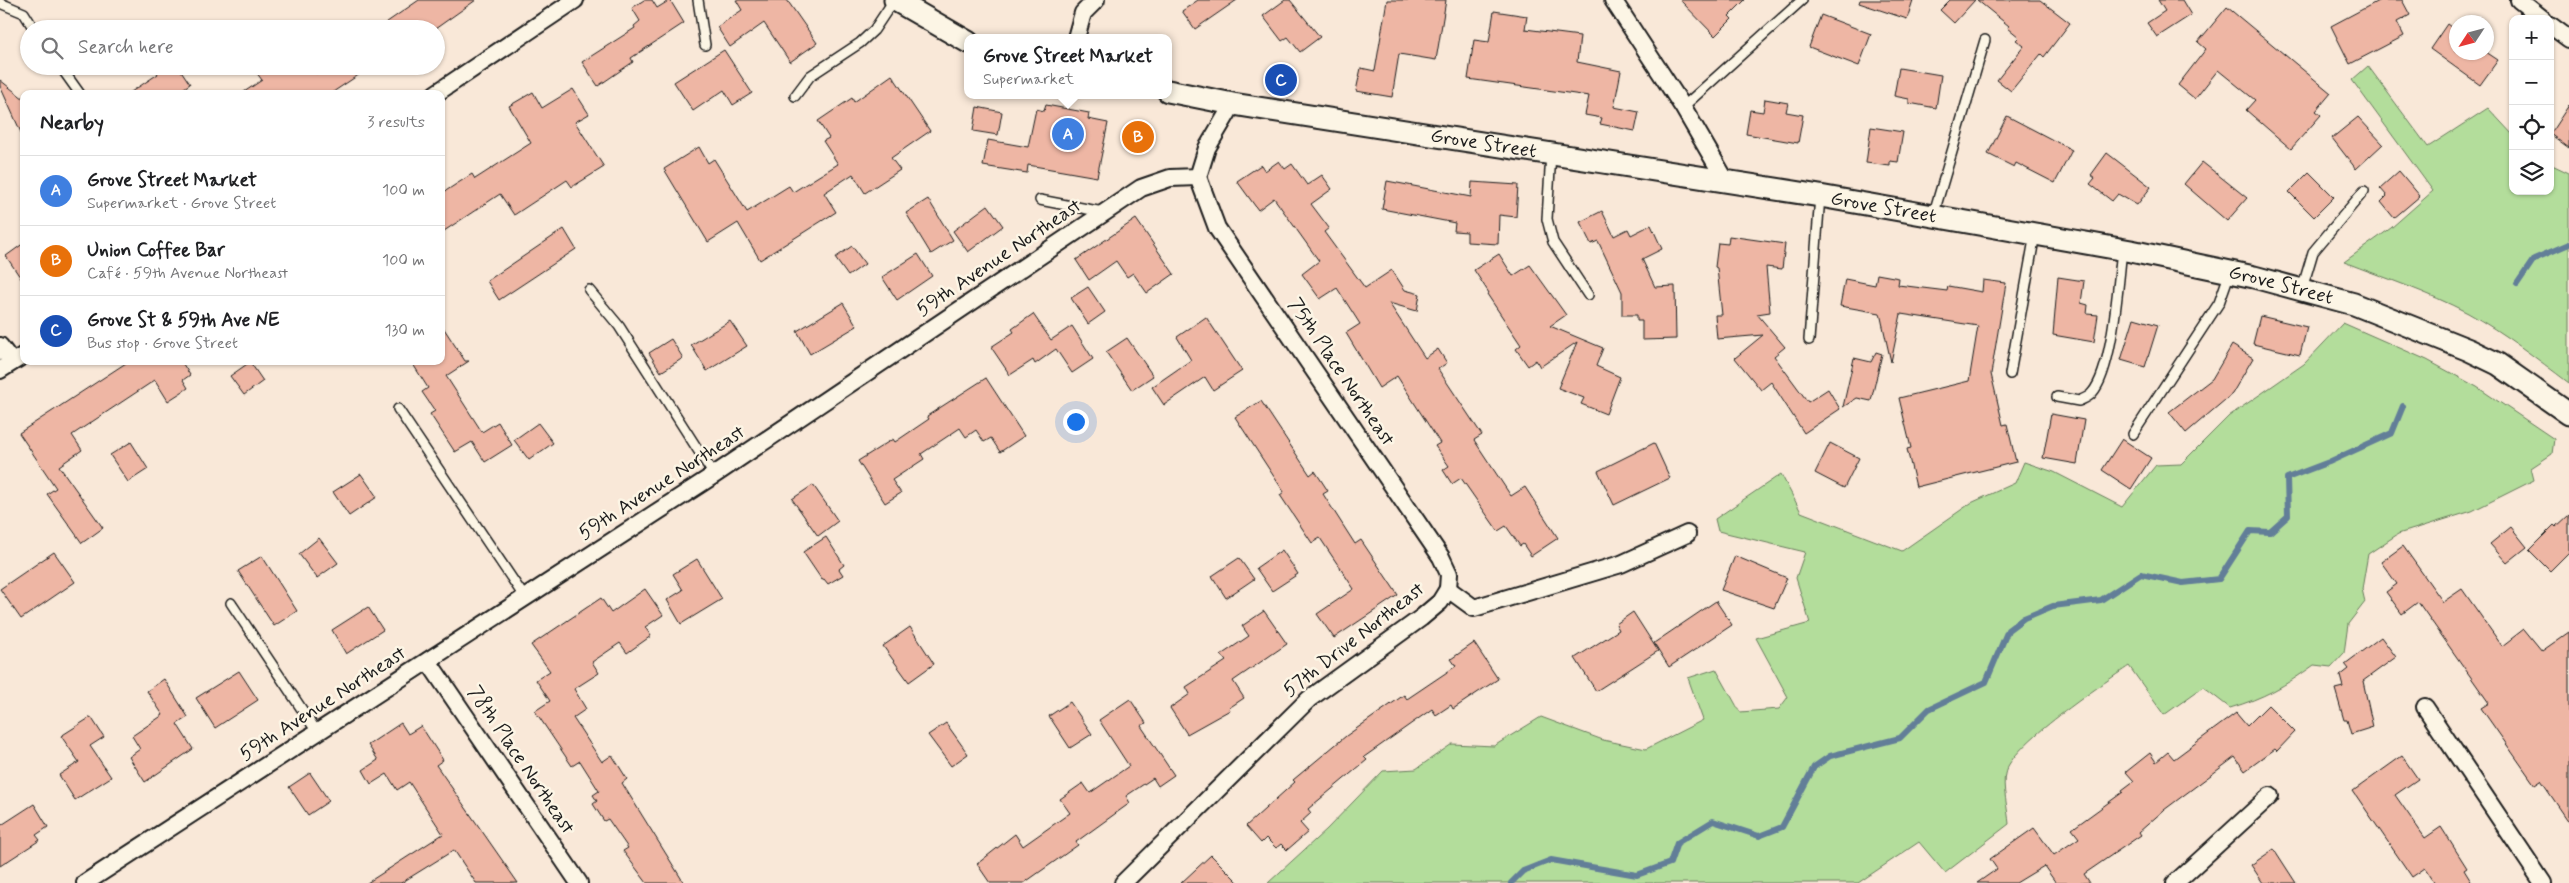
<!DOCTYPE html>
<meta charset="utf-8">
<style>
:root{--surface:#fff;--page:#f2f2f2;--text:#202124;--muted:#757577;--line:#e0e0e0;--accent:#ea580c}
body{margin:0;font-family:Mynerve,sans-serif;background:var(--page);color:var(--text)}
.controls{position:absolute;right:15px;top:15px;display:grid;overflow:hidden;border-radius:10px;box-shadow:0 1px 4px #0004}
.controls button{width:45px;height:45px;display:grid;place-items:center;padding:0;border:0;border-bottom:1px solid var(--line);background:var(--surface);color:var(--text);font:25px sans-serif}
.compass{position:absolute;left:2449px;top:15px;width:45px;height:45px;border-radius:50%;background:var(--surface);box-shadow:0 1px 4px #0004;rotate:234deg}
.you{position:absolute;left:1075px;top:421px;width:18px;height:18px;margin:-12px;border:4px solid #fff;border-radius:50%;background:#1a73e8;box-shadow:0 0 0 8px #1a73e833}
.badge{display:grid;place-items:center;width:32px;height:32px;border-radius:50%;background:var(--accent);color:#fff;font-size:16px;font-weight:700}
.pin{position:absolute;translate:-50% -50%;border:2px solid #fff;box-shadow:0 1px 5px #0006}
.popup{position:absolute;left:964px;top:34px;width:208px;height:65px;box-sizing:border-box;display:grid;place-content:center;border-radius:10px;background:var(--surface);filter:drop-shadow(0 1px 4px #0005);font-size:16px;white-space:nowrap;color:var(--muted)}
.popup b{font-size:19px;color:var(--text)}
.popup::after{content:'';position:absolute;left:50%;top:100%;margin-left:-10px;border:10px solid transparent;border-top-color:var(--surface)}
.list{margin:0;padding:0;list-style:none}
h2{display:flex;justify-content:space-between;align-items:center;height:65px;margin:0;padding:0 20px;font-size:21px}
h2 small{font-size:16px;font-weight:400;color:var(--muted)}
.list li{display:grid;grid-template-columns:32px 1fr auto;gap:15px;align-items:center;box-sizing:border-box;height:70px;padding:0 20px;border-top:1px solid var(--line)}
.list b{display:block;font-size:19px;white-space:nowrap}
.list p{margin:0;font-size:16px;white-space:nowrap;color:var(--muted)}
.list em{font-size:16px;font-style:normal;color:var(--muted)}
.icon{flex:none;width:28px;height:28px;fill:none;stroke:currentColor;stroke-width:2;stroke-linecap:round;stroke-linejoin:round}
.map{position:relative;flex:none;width:2569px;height:883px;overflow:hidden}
.search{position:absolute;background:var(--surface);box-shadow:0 1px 4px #0004;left:20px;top:20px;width:425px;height:55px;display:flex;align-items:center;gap:12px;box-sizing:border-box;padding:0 18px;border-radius:28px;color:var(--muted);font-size:19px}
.panel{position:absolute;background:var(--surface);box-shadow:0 1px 4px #0004;left:20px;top:90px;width:425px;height:275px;border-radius:10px}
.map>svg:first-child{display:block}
.green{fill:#b3dd9b;stroke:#687c5c}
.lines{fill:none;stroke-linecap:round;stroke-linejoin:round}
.stream{stroke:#627e98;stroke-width:6}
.building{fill:#eeb6a4;stroke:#1c1c1c}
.service-casing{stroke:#1c1c1c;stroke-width:12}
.minor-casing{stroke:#1c1c1c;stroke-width:20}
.tertiary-casing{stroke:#1c1c1c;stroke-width:25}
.service{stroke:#fcf5e5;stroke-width:9}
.minor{stroke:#fcf5e5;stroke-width:16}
.tertiary{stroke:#fcf5e5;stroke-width:21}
.labels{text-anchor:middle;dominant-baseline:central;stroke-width:5;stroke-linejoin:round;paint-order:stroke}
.street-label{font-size:20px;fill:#1c1c1c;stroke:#fcf5e5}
</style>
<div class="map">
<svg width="2569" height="883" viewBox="0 0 2569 883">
<rect width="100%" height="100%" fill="#f9e8d8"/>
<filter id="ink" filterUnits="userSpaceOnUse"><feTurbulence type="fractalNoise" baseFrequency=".02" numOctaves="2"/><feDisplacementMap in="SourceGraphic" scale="10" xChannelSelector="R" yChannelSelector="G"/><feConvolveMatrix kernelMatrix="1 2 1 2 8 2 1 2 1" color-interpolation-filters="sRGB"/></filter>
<g filter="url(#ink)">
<g class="green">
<path d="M2368,66L2428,147L2488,108L2513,135V191H2550V164L2569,173V383C2536,358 2504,333 2468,313C2428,292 2385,278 2344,262L2391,228L2433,191L2352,80Z"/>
<path d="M2343,323L2427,360L2477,387L2554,439L2552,454L2531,468L2534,480L2472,511L2398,534L2368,554L2362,589L2365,602L2348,624L2344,653L2331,667L2314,665C2285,686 2264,698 2230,708L2203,687L2164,715L2129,666C2104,683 2010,745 2005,774C2002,786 2008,810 2009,824L1945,873L1919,842L1858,883H1268L1327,829L1383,771L1416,769L1452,744L1494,746L1541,717L1603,740L1646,749L1703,720L1688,678L1716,669L1740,712L1779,709L1788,697L1756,638L1810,623L1796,578L1805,552L1718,531L1715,519L1781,474L1801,512L1902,551L1971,503L2015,483L2024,462L2054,472L2122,507L2156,465L2181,464L2229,416L2304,364Z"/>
</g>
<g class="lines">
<g class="stream">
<polyline points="2517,284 2534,259 2569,244"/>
<polyline points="1511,883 1523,871 1551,860 1637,875 1670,863 1677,843 1713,821 1759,836 1782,827 1814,767 1830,756 1900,738 1929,709 1986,682 2008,630 2024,618 2053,606 2101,600 2141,574 2183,583 2219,579 2250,531 2270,532 2288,516 2287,478 2329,462 2392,433 2403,406"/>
</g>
</g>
<g class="building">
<polygon points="419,0 476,0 435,29 377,29"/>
<polygon points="644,0 652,0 657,8 670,0 684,23 631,58 633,62 598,86 582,62 635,28 634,26 640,21 632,8"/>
<polygon points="736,0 787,0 817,43 790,62 764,23 730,47 717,27 742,10"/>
<polygon points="1198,0 1237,0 1195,29 1182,11"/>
<polygon points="1285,0 1290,0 1320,37 1300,52 1288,37 1282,41 1263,16"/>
<polygon points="1387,0 1446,0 1436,60 1399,54 1392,97 1356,91 1361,68 1375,71"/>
<polygon points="1680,0 1745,0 1729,16 1732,19 1715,36"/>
<polygon points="1860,0 1913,0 1907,19 1859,3"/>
<polygon points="1950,0 1975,0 1954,23 1940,10"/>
<polygon points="1977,0 2040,0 2070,23 2044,57 2041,54 2011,91 1997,80 2024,46 2016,40 2019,37 2008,28 2009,26"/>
<polygon points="2158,0 2182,0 2191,15 2157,37 2147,23 2165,11"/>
<polygon points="2380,0 2402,0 2410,15 2397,22 2404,36 2350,64 2331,26"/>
<polygon points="2227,7 2331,93 2316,111 2321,115 2291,149 2246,110 2255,100 2218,70 2195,99 2178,85 2206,49 2198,42"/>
<polygon points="1494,11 1527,16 1525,29 1580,36 1577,62 1621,71 1614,107 1639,112 1635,131 1600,124 1602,118 1585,115 1589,96 1468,79 1474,40 1489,42"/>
<polygon points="1821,15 1871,34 1859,66 1809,47"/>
<polygon points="2447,24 2456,31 2456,52 2486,52 2498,60 2480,85 2430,49"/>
<polygon points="724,50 752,93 733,105 724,90 693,111 674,82"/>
<polygon points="153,66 178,66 190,84 175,94 128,94 158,74"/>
<polygon points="266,66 311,66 316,74 327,66 372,66 330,94 241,94 262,80 256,72"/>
<polygon points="1899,68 1941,75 1936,108 1909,103 1909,99 1894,96"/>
<polygon points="892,75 930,131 891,158 900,170 865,193 853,174 824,193 836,212 760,260 738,223 708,242 664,169 699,147 708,163 714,159 747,212 789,186 793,192 838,164 823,141 829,138 818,121 852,98 854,102"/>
<polygon points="0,80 24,99 24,139 0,86"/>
<polygon points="573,89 589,114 575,122 604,167 572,187 567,180 514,215 500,194 441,233 441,194 472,174 475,179 531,143 509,106 533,92 542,108"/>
<polygon points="1765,99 1788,103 1786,112 1803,115 1798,143 1746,134 1750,110 1763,112"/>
<polygon points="1046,105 1089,113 1088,119 1108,123 1097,177 1028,165 1027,173 983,166 988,140 1028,147 1036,109 1044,111"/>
<polygon points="2569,105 2569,148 2550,134"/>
<polygon points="977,107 1002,112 998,135 973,131"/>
<polygon points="2007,116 2072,150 2055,183 2016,163 2014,167 1988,154"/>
<polygon points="2358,117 2383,144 2356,169 2332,138"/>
<polygon points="1871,127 1903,132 1898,162 1890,161 1890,166 1866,163"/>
<polygon points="2107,153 2151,187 2137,205 2118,194 2112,201 2090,184 2095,178 2091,175"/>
<polygon points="1279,161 1285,169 1292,164 1307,185 1322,175 1332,189 1311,204 1329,228 1324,232 1365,288 1392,270 1405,290 1420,294 1417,311 1389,303 1425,358 1438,349 1447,363 1438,369 1482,435 1474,440 1511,496 1525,487 1558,538 1531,556 1523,544 1520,546 1506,526 1498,531 1461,478 1452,484 1443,470 1449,466 1435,446 1440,443 1397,376 1379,388 1346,333 1360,324 1337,288 1320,299 1302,274 1319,261 1274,198 1258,210 1237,181 1261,165 1265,171"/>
<polygon points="2202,162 2247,198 2227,221 2184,184"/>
<polygon points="2399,171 2420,196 2394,218 2381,202 2387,196 2380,188"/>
<polygon points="2309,172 2334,197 2314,217 2289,192"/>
<polygon points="1387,181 1471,197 1472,182 1518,185 1516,217 1499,215 1498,244 1467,242 1467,232 1454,231 1455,223 1382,209"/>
<polygon points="928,199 953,240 931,254 906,213"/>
<polygon points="988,205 1003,226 968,252 953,231"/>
<polygon points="1602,211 1614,236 1628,229 1631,235 1651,225 1662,249 1642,259 1655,287 1675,286 1676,339 1642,340 1642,321 1637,321 1637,315 1622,315 1622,292 1598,241 1591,244 1580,222"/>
<polygon points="1136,219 1174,274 1147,293 1133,273 1127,277 1116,261 1089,280 1076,260"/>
<polygon points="564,229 576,249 499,300 487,281"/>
<polygon points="1729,236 1785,244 1782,269 1766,267 1770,312 1757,314 1785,347 1774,356 1808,402 1828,389 1840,409 1804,433 1771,382 1761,390 1735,358 1763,335 1717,339 1715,315 1722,315 1717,268 1715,267 1718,243 1728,244"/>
<polygon points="24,243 24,283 6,256"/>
<polygon points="852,246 865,264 848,276 835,258"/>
<polygon points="918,254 932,276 897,300 882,277"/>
<polygon points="1499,254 1513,276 1530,265 1566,315 1550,326 1603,348 1596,366 1620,377 1606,414 1581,404 1584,398 1558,388 1577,342 1540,367 1536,360 1528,366 1516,349 1521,345 1487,294 1489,293 1474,270"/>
<polygon points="1877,274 1899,278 1898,285 1947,291 1948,286 1982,292 1983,280 2006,283 1991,374 2003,425 2007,424 2016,462 1916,487 1907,449 1911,448 1899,398 1969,381 1978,326 1901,314 1891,362 1880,313 1840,306 1845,279 1875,285"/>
<polygon points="2058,277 2084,281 2081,303 2088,305 2087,314 2098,315 2094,342 2053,335"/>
<polygon points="1088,287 1105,312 1088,324 1071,298"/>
<polygon points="843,303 857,326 810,354 797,331"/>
<polygon points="1033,314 1051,340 1072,326 1093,359 1072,373 1056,349 1035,364 1033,360 1010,375 991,347 1014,332 1012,329"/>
<polygon points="2260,316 2307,327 2300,355 2253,344"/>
<polygon points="1206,317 1242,371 1213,390 1205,377 1164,405 1152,387 1191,360 1177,337"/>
<polygon points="2134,318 2158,325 2145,367 2121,360"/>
<polygon points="730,321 747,346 707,371 691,345"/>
<polygon points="441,324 465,361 469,361 446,376 482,432 498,422 512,445 485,462 472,442 455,452 430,414 435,411 422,392 428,388 411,361 441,361"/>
<polygon points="1127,338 1153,376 1132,390 1106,352"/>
<polygon points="671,339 683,358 661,372 649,353"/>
<polygon points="2232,345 2253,358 2232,394 2186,433 2169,412 2212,379"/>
<polygon points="1876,352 1882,354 1871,401 1857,398 1843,407 1854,358 1871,362"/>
<polygon points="129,361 181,361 190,375 183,380 188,388 168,401 155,380 72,435 82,450 59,466 103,528 82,543 47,494 56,488 19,433"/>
<polygon points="250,362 263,381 244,395 230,376"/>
<polygon points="986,378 1024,436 1000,452 991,438 984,442 976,430 966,437 960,428 921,454 924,459 892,480 901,493 885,503 858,461 893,439 895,442 929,419 927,416"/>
<polygon points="1261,401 1310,475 1315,471 1328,491 1323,494 1355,544 1361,540 1398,595 1334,638 1317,614 1354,589 1320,538 1312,543 1280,495 1284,492 1235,417"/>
<polygon points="2051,414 2084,420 2077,464 2043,458"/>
<polygon points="538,423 553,443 529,460 514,440"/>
<polygon points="2122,439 2151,458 2131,489 2102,470"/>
<polygon points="131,442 148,469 128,482 110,455"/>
<polygon points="1654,443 1670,478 1614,505 1598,471"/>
<polygon points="1830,443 1859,458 1844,488 1815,473"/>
<polygon points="361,474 377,497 349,516 333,492"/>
<polygon points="813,485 838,521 818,536 792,499"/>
<polygon points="2569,515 2569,552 2550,571 2529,550 2554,525 2556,527"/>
<polygon points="2511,527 2527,547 2507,563 2490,544"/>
<polygon points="826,537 844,565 839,569 843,575 828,584 824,579 822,580 803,552"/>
<polygon points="319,538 338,563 317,578 299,554"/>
<polygon points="2403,546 2443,602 2462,589 2502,646 2524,629 2542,651 2569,632 2569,822 2541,781 2535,785 2481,708 2489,703 2418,602 2402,614 2386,592 2397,584 2381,562"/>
<polygon points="1282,550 1298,574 1272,591 1256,568"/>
<polygon points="54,552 75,582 21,619 0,589"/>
<polygon points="262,556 297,611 274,626 238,571"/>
<polygon points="1735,556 1787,578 1774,608 1721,590"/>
<polygon points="1239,558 1254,579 1226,598 1212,576"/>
<polygon points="697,559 722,599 681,624 667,600 683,590 673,574"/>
<polygon points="645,589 663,615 645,627 651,636 627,653 620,643 592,662 599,673 574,689 586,709 573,718 602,762 612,755 627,779 622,783 684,883 647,883 623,851 628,848 608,819 604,821 593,804 597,801 593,795 599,791 580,761 572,766 535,711 550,701 536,680 550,671 531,645 601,598 611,613"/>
<polygon points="1716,601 1732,625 1669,667 1654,643"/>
<polygon points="368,607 383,630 346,654 332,630"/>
<polygon points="1264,611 1287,644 1233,681 1244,698 1229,708 1230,710 1187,734 1170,708 1190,694 1186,687 1226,661 1221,655 1249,636 1242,626"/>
<polygon points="1633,612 1658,651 1596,691 1575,658 1619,630 1616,624"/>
<polygon points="910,627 934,664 909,682 883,646"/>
<polygon points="2381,637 2396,657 2363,681 2373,727 2351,734 2347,720 2344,720 2335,689 2343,687 2340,676 2349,669 2345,664"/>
<polygon points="1474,643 1498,679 1453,709 1451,705 1436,715 1432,709 1364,757 1367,760 1308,809 1311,813 1300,823 1308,832 1287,850 1281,844 1276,848 1266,838 1261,843 1246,826 1295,782 1293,780 1346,736 1404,695 1407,699 1456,666 1451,659"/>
<polygon points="239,671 258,700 215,728 196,698"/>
<polygon points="164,679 188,717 177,724 193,749 145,782 129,757 140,749 132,736 163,715 147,691"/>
<polygon points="1130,699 1146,723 1141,726 1174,775 1158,786 1153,778 1126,796 1130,803 1076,842 1078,845 1024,883 990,883 977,864 1015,834 1023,846 1070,813 1060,799 1083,783 1090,793 1129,766 1099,720"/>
<polygon points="1070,702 1092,734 1070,748 1049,716"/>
<polygon points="2268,705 2295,732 2277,751 2275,749 2245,771 2235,757 2164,810 2139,832 2141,835 2084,874 2090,883 2056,883 2044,866 2016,883 1977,883 1997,869 1990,859 2034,828 2054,855 2079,838 2072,829 2123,792 2122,790 2134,781 2126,772 2150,753 2156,762 2168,752 2174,759 2236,713 2247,726"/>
<polygon points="91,717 104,737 90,746 111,777 75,800 59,775 79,762 61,736"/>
<polygon points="401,723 408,734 421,726 443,760 436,765 518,883 476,883 454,850 401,883 367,883 443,834 409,782 397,790 387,774 371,784 363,770 378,760 368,745"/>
<polygon points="946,723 968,754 951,766 928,735"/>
<polygon points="2402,756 2418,779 2395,795 2425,838 2441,827 2467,868 2464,870 2472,883 2435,883 2425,868 2412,877 2353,791"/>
<polygon points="310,773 329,801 308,815 289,787"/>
<polygon points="34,804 48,827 36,835 40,840 0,866 0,826"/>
<polygon points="2274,849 2296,883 2263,883 2251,865"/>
<polygon points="1211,855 1239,883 1181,883"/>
</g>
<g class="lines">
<defs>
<g id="service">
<polyline points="698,0 705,45"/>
<polyline points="0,3 24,13 34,29"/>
<polyline points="60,66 80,94"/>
<polyline points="795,96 810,76 860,43 874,30 894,0"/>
<polyline points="1683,107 1802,0"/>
<polyline points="1551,153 1547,219 1553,242 1588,295"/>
<polyline points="1040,200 1103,212"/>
<polyline points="1933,216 1985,40"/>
<polyline points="2302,289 2313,252 2364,191"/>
<polyline points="589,290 619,326 714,475"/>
<polyline points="1809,340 1820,196"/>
<polyline points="2010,374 2035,234"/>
<path d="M2057,397L2079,401C2083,399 2089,397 2092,393C2113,370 2118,283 2122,250"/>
<polyline points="398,409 525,598"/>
<polyline points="2133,434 2219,303 2230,272"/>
<polyline points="231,603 317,732"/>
</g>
<g id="minor">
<polyline points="1613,0 1683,107 1726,181"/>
<polyline points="2519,0 2543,19"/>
<polyline points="2550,25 2569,39"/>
<polyline points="1076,38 1083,13 1096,0"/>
<polyline points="435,94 575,0"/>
<polyline points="1198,177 1217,228 1441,557 1449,574 1448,589"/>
<polyline points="0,346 12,362"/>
<polyline points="0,370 24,355"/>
<polyline points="428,661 579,883"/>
<polyline points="2425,707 2543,883"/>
<polyline points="85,883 714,475 1141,188 1170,178 1198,177 1207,148 1233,104"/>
<polyline points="1123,883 1309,699 1421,618 1440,602 1448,589 1474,608 1621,564 1687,534"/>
<polyline points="2175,883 2270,796"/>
</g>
<g id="tertiary">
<polyline points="895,0 968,42"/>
<path id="s1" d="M1168,91L1233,104L1820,196L2131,251L2254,277L2354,304L2469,350L2498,364L2569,414"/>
</g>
</defs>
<use href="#service" class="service-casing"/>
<use href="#minor" class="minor-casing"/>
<use href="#tertiary" class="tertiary-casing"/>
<use href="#service" class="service"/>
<use href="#minor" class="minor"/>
<use href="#tertiary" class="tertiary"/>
</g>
</g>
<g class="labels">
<g class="street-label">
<text stroke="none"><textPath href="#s1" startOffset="320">Grove Street</textPath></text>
<text stroke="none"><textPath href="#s1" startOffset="725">Grove Street</textPath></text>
<text transform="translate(999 258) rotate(-34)">59th Avenue Northeast</text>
<text stroke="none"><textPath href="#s1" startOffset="1130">Grove Street</textPath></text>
<text transform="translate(1341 372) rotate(56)">75th Place Northeast</text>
<text transform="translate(662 483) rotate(-33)">59th Avenue Northeast</text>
<text transform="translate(1354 640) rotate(-38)">57th Drive Northeast</text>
<text transform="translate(323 704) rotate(-33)">59th Avenue Northeast</text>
<text transform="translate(521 760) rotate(56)">78th Place Northeast</text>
</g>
</g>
</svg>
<div class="controls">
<button>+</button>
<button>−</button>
<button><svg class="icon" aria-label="locate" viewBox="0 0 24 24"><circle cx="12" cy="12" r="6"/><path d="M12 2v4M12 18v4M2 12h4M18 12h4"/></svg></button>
<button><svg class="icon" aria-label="layers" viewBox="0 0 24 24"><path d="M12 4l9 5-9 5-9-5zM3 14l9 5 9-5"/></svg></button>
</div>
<svg class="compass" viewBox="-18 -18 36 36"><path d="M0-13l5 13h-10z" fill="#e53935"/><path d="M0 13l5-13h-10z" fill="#757577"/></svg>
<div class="you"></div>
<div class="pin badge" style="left:1068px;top:134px;background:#3f7fe0">A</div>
<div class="popup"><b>Grove Street Market</b>Supermarket</div>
<div class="pin badge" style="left:1138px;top:137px;background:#e8710a">B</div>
<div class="pin badge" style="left:1281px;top:80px;background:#1a4fb4">C</div>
<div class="search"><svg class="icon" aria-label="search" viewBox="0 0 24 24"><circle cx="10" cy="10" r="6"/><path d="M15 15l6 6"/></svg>Search here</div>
<section class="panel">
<h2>Nearby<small>3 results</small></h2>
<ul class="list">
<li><span class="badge" style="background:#3f7fe0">A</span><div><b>Grove Street Market</b><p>Supermarket · Grove Street</p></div><em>100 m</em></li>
<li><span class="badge" style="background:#e8710a">B</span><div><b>Union Coffee Bar</b><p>Café · 59th Avenue Northeast</p></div><em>100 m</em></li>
<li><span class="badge" style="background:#1a4fb4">C</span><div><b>Grove St &amp; 59th Ave NE</b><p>Bus stop · Grove Street</p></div><em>130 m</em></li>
</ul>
</section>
</div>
